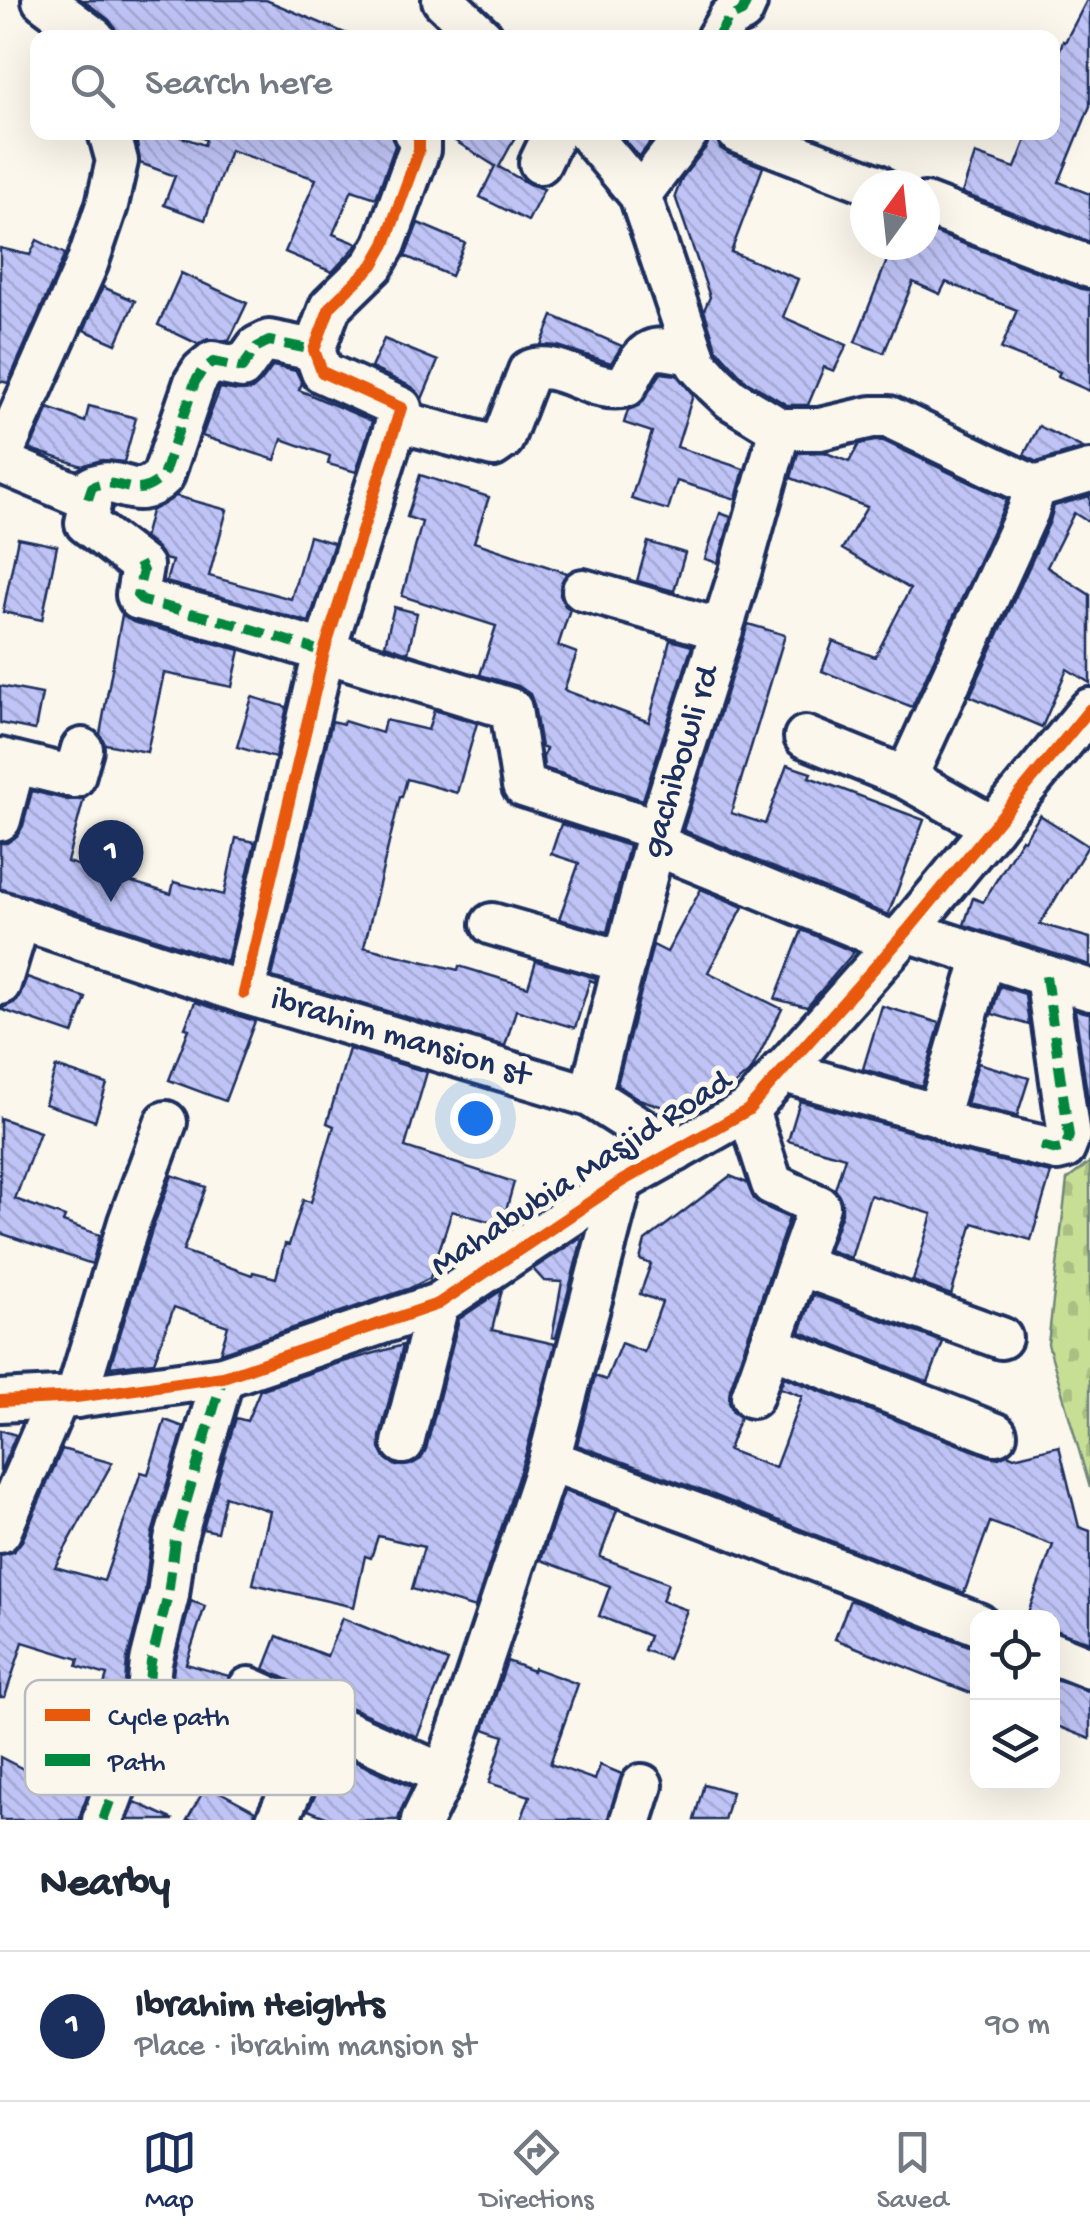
<!DOCTYPE html>
<meta charset="utf-8">
<style>
:root{--surface:#fff;--page:#f2f2f3;--text:#1f2937;--muted:#747a83;--line:#e0e1e3;--accent:#1b2f5e}
body{margin:0;font-family:"Gochi Hand",sans-serif;background:var(--page);color:var(--text)}
.controls{position:absolute;right:30px;bottom:30px;display:grid;overflow:hidden;border-radius:20px;box-shadow:0 10px 40px #0002}
.controls button{width:90px;height:90px;display:grid;place-items:center;padding:0;border:0;border-bottom:2px solid var(--line);background:var(--surface);color:var(--text);font:50px sans-serif}
.compass{position:absolute;left:850px;top:170px;width:90px;height:90px;border-radius:50%;background:var(--surface);box-shadow:0 10px 40px #0002;rotate:15deg}
.you{position:absolute;left:475px;top:1118px;width:35px;height:35px;margin:-25px;border:8px solid #fff;border-radius:50%;background:#1a73e8;box-shadow:0 0 0 15px #1a73e833}
.badge{display:grid;place-items:center;width:65px;height:65px;border-radius:50%;background:var(--accent);color:#fff;font-size:32px;font-weight:700}
.pin{position:absolute;translate:-50% -82px;filter:drop-shadow(0 2px 5px #0008)}
.pin::after{content:'';position:absolute;top:52px;width:35px;height:30px;background:inherit;clip-path:polygon(0 0,100% 0,50% 100%)}
.list{margin:0;padding:0;list-style:none}
h2{display:flex;justify-content:space-between;align-items:center;height:130px;margin:0;padding:0 40px;font-size:42px}
h2 small{font-size:32px;font-weight:400;color:var(--muted)}
.list li{display:grid;grid-template-columns:65px 1fr auto;gap:30px;align-items:center;box-sizing:border-box;height:150px;padding:0 40px;border-top:2px solid var(--line)}
.list b{display:block;font-size:38px;white-space:nowrap}
.list p{margin:0;font-size:32px;white-space:nowrap;color:var(--muted)}
.list em{font-size:32px;font-style:normal;color:var(--muted)}
.icon{flex:none;width:55px;height:55px;fill:none;stroke:currentColor;stroke-width:2;stroke-linecap:round;stroke-linejoin:round}
.map{position:relative;flex:none;width:1090px;height:1820px;overflow:hidden}
.search{position:absolute;background:var(--surface);box-shadow:0 10px 40px #0002;left:30px;right:30px;top:30px;height:110px;display:flex;align-items:center;gap:25px;box-sizing:border-box;padding:0 35px;border-radius:20px;color:var(--muted);font-size:38px}
.sheet{height:280px;background:var(--surface)}
nav{display:flex;justify-content:space-around;align-items:center;box-sizing:border-box;height:140px;border-top:2px solid var(--line);background:var(--surface);font-size:28px;color:var(--muted)}
nav a{display:grid;justify-items:center;gap:5px}
nav .on{color:var(--accent)}
.map>svg:first-child{display:block}
.cemetery{fill:url(#cemetery-stones);stroke:#71877a;stroke-width:2.5}
.building{fill:url(#building-back-hatch);stroke:#1b2f5e;stroke-width:2.5}
.lines{fill:none;stroke-linecap:round;stroke-linejoin:round}
.minor-casing{stroke:#1b2f5e;stroke-width:48}
.minor{stroke:#fbf7ec;stroke-width:40}
.quiet{stroke:#00873e;stroke-width:10;stroke-dasharray:20 10;stroke-linecap:butt}
.cycleway-casing{stroke:#fbf7ec;stroke-width:19}
.cycleway{stroke:#e8590c;stroke-width:12}
.labels{text-anchor:middle;dominant-baseline:central;stroke-width:10;stroke-linejoin:round;paint-order:stroke}
.street-label{font-size:35px;fill:#1b2f5e;stroke:#fbf7ec}
.key{fill:#fbf7ec;stroke:#b8bbc1;stroke-width:2.5}
.key-label{font-size:28px;fill:#1b2f5e}
</style>
<div class="map">
<svg width="1090" height="1820" viewBox="0 0 1090 1820">
<defs>
<pattern id="cemetery-stones" width="16" height="16" patternUnits="userSpaceOnUse" patternTransform="scale(2.5)"><rect width="16" height="16" fill="#c7df95"/><path d="M2 7V4a2 2 0 0 1 4 0v3zM10 15v-3a2 2 0 0 1 4 0v3z" fill="#aac083"/></pattern>
<pattern id="building-back-hatch" width="6" height="6" patternUnits="userSpaceOnUse" patternTransform="scale(2.5)"><rect width="6" height="6" fill="#bfc3f5"/><path d="M-1 5l2 2M0 0l6 6M5-1l2 2" fill="none" stroke="#a4a8d4"/></pattern>
</defs>
<rect width="100%" height="100%" fill="#fbf7ec"/>
<filter id="ink" filterUnits="userSpaceOnUse"><feTurbulence type="fractalNoise" baseFrequency=".01" numOctaves="2"/><feDisplacementMap in="SourceGraphic" scale="20" xChannelSelector="R" yChannelSelector="G"/><feConvolveMatrix kernelMatrix="1 2 1 2 8 2 1 2 1" color-interpolation-filters="sRGB"/></filter>
<g filter="url(#ink)">
<polygon class="cemetery" points="1090,1162 1090,1488 1048,1344 1067,1180"/>
<g class="building">
<polygon points="83,0 266,0 354,37 117,38 115,28 109,20"/>
<polygon points="1087,0 1090,0 1090,106 1059,182 1090,194 1090,242 962,193 975,154 1015,168 1029,132 1052,132 1052,71 1063,41 1065,42"/>
<polygon points="141,132 168,132 204,145 206,140 190,132 391,132 395,146 376,198 352,190 333,234 358,244 332,272 285,252 316,179 230,150 205,220 164,205 175,176 140,163 137,143"/>
<polygon points="441,132 518,132 499,167 529,184 544,189 528,221 480,197 495,166"/>
<polygon points="618,132 658,132 639,157"/>
<polygon points="711,132 715,132 720,148 729,154 763,167 731,252 798,279 783,317 847,345 834,371 824,367 808,405 787,405 745,380 716,348 704,310 710,297 675,196 682,178 707,146"/>
<polygon points="418,223 465,243 451,276 405,256"/>
<polygon points="925,229 1082,289 1090,290 1090,391 1058,377 1060,372 1001,349 1017,310 946,282 940,294 913,282 884,353 855,342 893,245 925,245"/>
<polygon points="37,240 65,254 8,383 0,381 0,248 30,255"/>
<polygon points="181,273 247,303 229,341 208,339 198,344 158,325"/>
<polygon points="103,287 135,301 116,344 84,330"/>
<polygon points="553,316 622,346 611,363 558,346 541,345"/>
<polygon points="384,339 438,361 422,399 412,387 371,368"/>
<polygon points="273,366 296,371 302,383 299,390 372,421 356,472 328,464 330,456 282,439 275,460 202,436 220,388 238,391 252,390 261,382"/>
<polygon points="661,373 677,375 693,395 677,447 744,469 736,499 677,481 668,510 631,499 652,432 624,423 628,410 640,405"/>
<polygon points="89,406 136,418 124,462 102,460 82,466 30,449 49,408 85,422"/>
<polygon points="1039,426 1083,448 1037,462 1024,455"/>
<polygon points="875,441 884,441 1007,500 912,707 822,671 833,641 875,657 910,589 842,549 867,507 791,478 798,453 824,452 849,462 859,444"/>
<polygon points="420,475 489,497 474,542 567,573 561,583 560,595 565,606 570,609 558,646 577,653 564,690 649,722 670,640 692,646 643,800 544,768 543,757 546,749 541,747 534,705 530,694 518,686 480,675 496,626 402,596 422,522 407,517"/>
<polygon points="176,496 227,510 209,576 291,599 309,536 334,543 309,622 166,582 172,561 164,559 157,548 144,538 151,511"/>
<polygon points="1090,496 1090,523 1074,513 1047,567 1090,595 1090,683 1067,669 1042,727 970,696 1050,521 1054,506"/>
<polygon points="720,513 731,517 718,563 705,559"/>
<polygon points="18,538 57,546 42,620 3,612"/>
<polygon points="648,542 685,553 674,591 637,581"/>
<polygon points="394,607 417,613 408,653 385,645"/>
<polygon points="122,615 133,622 240,650 232,687 164,673 147,752 105,744 100,734"/>
<polygon points="748,624 785,635 731,813 765,824 787,765 811,773 809,777 924,820 888,915 683,830"/>
<polygon points="0,686 42,694 35,730 0,723"/>
<polygon points="252,697 287,707 275,758 237,747"/>
<polygon points="434,710 477,723 457,793 407,779 402,797 400,797 364,947 458,970 459,966 528,987 536,961 596,978 595,982 590,980 575,1028 516,1010 505,1046 272,977 332,721 343,724 344,721 382,733 385,720 428,730"/>
<polygon points="32,791 68,800 84,798 67,862 171,894 174,882 224,895 236,838 255,842 227,962 28,896 0,889 0,843 7,843 17,836 23,826"/>
<polygon points="1040,815 1088,846 1040,924 1090,938 1090,965 964,925 973,898 983,902 1022,839 1024,840"/>
<polygon points="561,824 629,846 607,932 559,919 579,863 551,854"/>
<polygon points="701,889 743,907 708,972 782,1009 751,1071 724,1093 663,1107 639,1099 617,1085 653,945 667,952"/>
<polygon points="802,930 854,952 807,1007 775,999"/>
<polygon points="27,977 86,998 73,1034 0,1009 17,1001"/>
<polygon points="1000,986 1025,994 1029,1025 992,1014"/>
<polygon points="195,1002 255,1021 225,1101 169,1080 189,1029 185,1028"/>
<polygon points="882,1006 940,1023 922,1086 863,1069"/>
<polygon points="1075,1010 1090,1013 1090,1107 1089,1107"/>
<polygon points="349,1049 427,1072 405,1147 514,1182 502,1225 452,1211 430,1278 408,1289 220,1353 228,1326 174,1307 154,1362 110,1367 152,1230 172,1175 206,1187 183,1251 252,1275 253,1272 276,1278 285,1244 289,1245 303,1200 311,1202 334,1126 327,1123"/>
<polygon points="978,1063 1029,1078 1017,1116 966,1104"/>
<polygon points="56,1067 107,1084 95,1121 45,1104"/>
<polygon points="800,1101 929,1137 954,1150 1051,1173 1031,1240 973,1223 951,1295 913,1281 932,1214 870,1195 851,1258 829,1250 842,1213 842,1202 835,1189 845,1157 788,1141"/>
<polygon points="0,1118 40,1132 15,1199 65,1217 63,1222 100,1235 92,1264 0,1233"/>
<polygon points="730,1176 747,1183 754,1199 761,1205 789,1218 730,1389 729,1402 733,1412 740,1417 728,1450 775,1468 802,1396 780,1388 784,1377 988,1456 999,1458 1007,1454 1014,1457 1059,1446 1079,1527 1090,1531 1090,1642 1052,1630 1052,1618 1026,1618 1053,1545 990,1522 964,1593 716,1496 577,1445 595,1376 606,1380 621,1343 644,1352 662,1302 640,1294 651,1264 640,1260 645,1241"/>
<polygon points="580,1238 582,1239 556,1338 552,1337 562,1282 544,1281 533,1269"/>
<polygon points="502,1290 492,1330 555,1344 526,1453 475,1608 412,1589 424,1547 378,1536 371,1558 365,1556 354,1607 253,1584 270,1511 225,1496 217,1532 203,1529 236,1418 247,1421 260,1390 336,1364 403,1345 380,1437 380,1449 386,1459 396,1466 410,1465 421,1459 426,1449 459,1319"/>
<polygon points="813,1295 943,1342 928,1382 800,1332"/>
<polygon points="165,1420 184,1427 152,1534 145,1591 127,1659 124,1696 81,1812 80,1820 0,1820 0,1757 64,1790 70,1770 77,1772 107,1675 77,1666 79,1659 23,1642 5,1697 0,1697 0,1555 13,1552 22,1541 62,1449 112,1463 55,1567 104,1581 141,1472 148,1474"/>
<polygon points="0,1430 16,1435 0,1472"/>
<polygon points="564,1491 617,1510 600,1557 668,1583 662,1601 687,1610 668,1659 644,1650 649,1636 599,1616 610,1586 541,1560"/>
<polygon points="850,1600 969,1646 978,1647 978,1696 835,1639"/>
<polygon points="191,1601 205,1606 186,1664 229,1676 225,1689 230,1703 239,1710 292,1733 277,1766 266,1760 269,1753 221,1734 214,1756 158,1740 169,1709 174,1666"/>
<polygon points="342,1618 448,1661 417,1737 264,1669 277,1636 327,1656"/>
<polygon points="507,1661 533,1671 534,1668 578,1684 550,1764 595,1780 600,1765 622,1774 608,1820 521,1820 530,1796 489,1783 504,1736 484,1729"/>
<polygon points="1052,1679 1090,1691 1090,1739 1052,1724"/>
<polygon points="336,1753 412,1787 401,1810 398,1820 333,1820 308,1810"/>
<polygon points="704,1784 732,1792 724,1820 694,1820"/>
<polygon points="207,1785 255,1811 254,1820 187,1820"/>
<polygon points="135,1802 174,1820 128,1820"/>
</g>
<g class="lines">
<defs>
<g id="minor">
<polyline points="43,0 94,38"/>
<polyline points="443,0 483,38"/>
<polyline points="717,38 729,18 742,12 746,3 743,0"/>
<polyline points="587,132 640,195 697,364 715,384 731,399 780,429 820,429 872,417 889,417 1035,487 1090,471"/>
<polyline points="738,132 876,185"/>
<polyline points="540,163 555,132"/>
<polyline points="640,195 688,132"/>
<polyline points="925,204 1090,267"/>
<path d="M398,421L493,446L503,439L529,371C559,358 593,395 626,386C647,344 650,345 694,355"/>
<polyline points="0,459 87,264 107,205 117,161 109,132"/>
<polyline points="0,462 88,499 90,505 86,523 142,566 137,595 139,599 235,624 511,709 523,786 658,830"/>
<path d="M88,499L92,487C122,473 133,506 163,476L195,382L202,371L213,362L242,368L257,347L269,341L314,350"/>
<polyline points="583,590 722,630"/>
<polyline points="805,737 906,778 993,827"/>
<polyline points="0,759 74,777 82,749"/>
<polyline points="906,778 1028,511 1035,487"/>
<polyline points="0,820 15,763"/>
<polyline points="656,845 895,943"/>
<polyline points="0,912 244,993 590,1096 676,1151"/>
<polyline points="492,924 625,962"/>
<polyline points="907,931 1090,990"/>
<polyline points="0,984 20,918"/>
<polyline points="244,993 324,652 401,408 322,372 314,350 330,307 373,265 385,244 419,150 419,138 414,132"/>
<polyline points="781,1071 938,1115 959,1127 1057,1150 1065,1148 1069,1136 1046,976"/>
<polyline points="590,1096 658,830 740,572 780,429"/>
<polyline points="748,1110 772,1184 819,1206 752,1397"/>
<polyline points="938,1115 984,956"/>
<polyline points="800,1265 1001,1338"/>
<polyline points="770,1346 996,1434"/>
<polyline points="76,1397 129,1222 166,1122"/>
<polyline points="0,1401 76,1397 223,1377 438,1304 622,1181 748,1110 907,931 1090,709"/>
<polyline points="403,1443 438,1304"/>
<polyline points="549,1460 707,1518 978,1624"/>
<polyline points="0,1532 58,1398"/>
<polyline points="1052,1653 1090,1668"/>
<polyline points="249,1688 444,1775"/>
<polyline points="103,1820 147,1701 151,1662 168,1595 175,1540 223,1377"/>
<polyline points="277,1820 324,1722"/>
<polyline points="422,1820 444,1775 549,1460 622,1181"/>
<polyline points="631,1820 642,1785"/>
</g>
</defs>
<use href="#minor" class="minor-casing"/>
<use href="#minor" class="minor"/>
<g class="quiet">
<polyline points="717,38 729,18 742,12 746,3 743,0"/>
<path d="M88,499L92,487C122,473 133,506 163,476L195,382L202,371L213,362L242,368L257,347L269,341L314,350"/>
<polyline points="139,563 143,571 137,595 143,601 235,624 324,652"/>
<polyline points="1041,1146 1057,1150 1065,1148 1069,1136 1046,976"/>
<polyline points="103,1820 147,1701 151,1662 168,1595 175,1540 223,1377"/>
</g>
<defs>
<g id="cycleway">
<polyline points="244,993 324,652 401,408 322,372 314,350 330,307 373,265 385,244 419,150 419,138 414,132"/>
<polyline points="0,1401 76,1397 223,1377 438,1304 622,1181 748,1110 907,931 1090,709"/>
</g>
</defs>
<use href="#cycleway" class="cycleway-casing"/>
<use href="#cycleway" class="cycleway"/>
</g>
</g>
<g class="labels">
<g class="street-label">
<text transform="translate(682 762) rotate(-73)">gachibowli rd</text>
<text transform="translate(400 1039) rotate(17)">ibrahim mansion st</text>
<text transform="translate(582 1175) rotate(-33)">Mahabubia Masjid Road</text>
</g>
</g>
<rect x="25" y="1680" width="330" height="115" rx="15" class="key"/>
<rect x="45" y="1709" width="45" height="12" fill="#e8590c"/>
<rect x="45" y="1754" width="45" height="12" fill="#00873e"/>
<g class="key-label">
<text x="108" y="1725">Cycle path</text>
<text x="108" y="1770">Path</text>
</g>
</svg>
<div class="controls">
<button><svg class="icon" aria-label="locate" viewBox="0 0 24 24"><circle cx="12" cy="12" r="6"/><path d="M12 2v4M12 18v4M2 12h4M18 12h4"/></svg></button>
<button><svg class="icon" aria-label="layers" viewBox="0 0 24 24"><path d="M12 4l9 5-9 5-9-5zM3 14l9 5 9-5"/></svg></button>
</div>
<svg class="compass" viewBox="-18 -18 36 36"><path d="M0-13l5 13h-10z" fill="#e53935"/><path d="M0 13l5-13h-10z" fill="#747a83"/></svg>
<div class="you"></div>
<div class="pin badge" style="left:111px;top:902px">1</div>
<div class="search"><svg class="icon" aria-label="search" viewBox="0 0 24 24"><circle cx="10" cy="10" r="6"/><path d="M15 15l6 6"/></svg>Search here</div>
</div>
<section class="sheet">
<h2>Nearby<small></small></h2>
<ul class="list">
<li><span class="badge">1</span><div><b>Ibrahim Heights</b><p>Place · ibrahim mansion st</p></div><em>90 m</em></li>
</ul>
</section>
<nav>
<a class="on"><svg class="icon" aria-label="map" viewBox="0 0 24 24"><path d="M3 6l6-2 6 2 6-2v14l-6 2-6-2-6 2zM9 4v14M15 6v14"/></svg>Map</a>
<a><svg class="icon" aria-label="directions" viewBox="0 0 24 24"><path d="M12 3l9 9-9 9-9-9zM9 14v-3h6M13 9l2 2-2 2"/></svg>Directions</a>
<a><svg class="icon" aria-label="saved" viewBox="0 0 24 24"><path d="M7 4h10v16l-5-4-5 4z"/></svg>Saved</a>
</nav>
